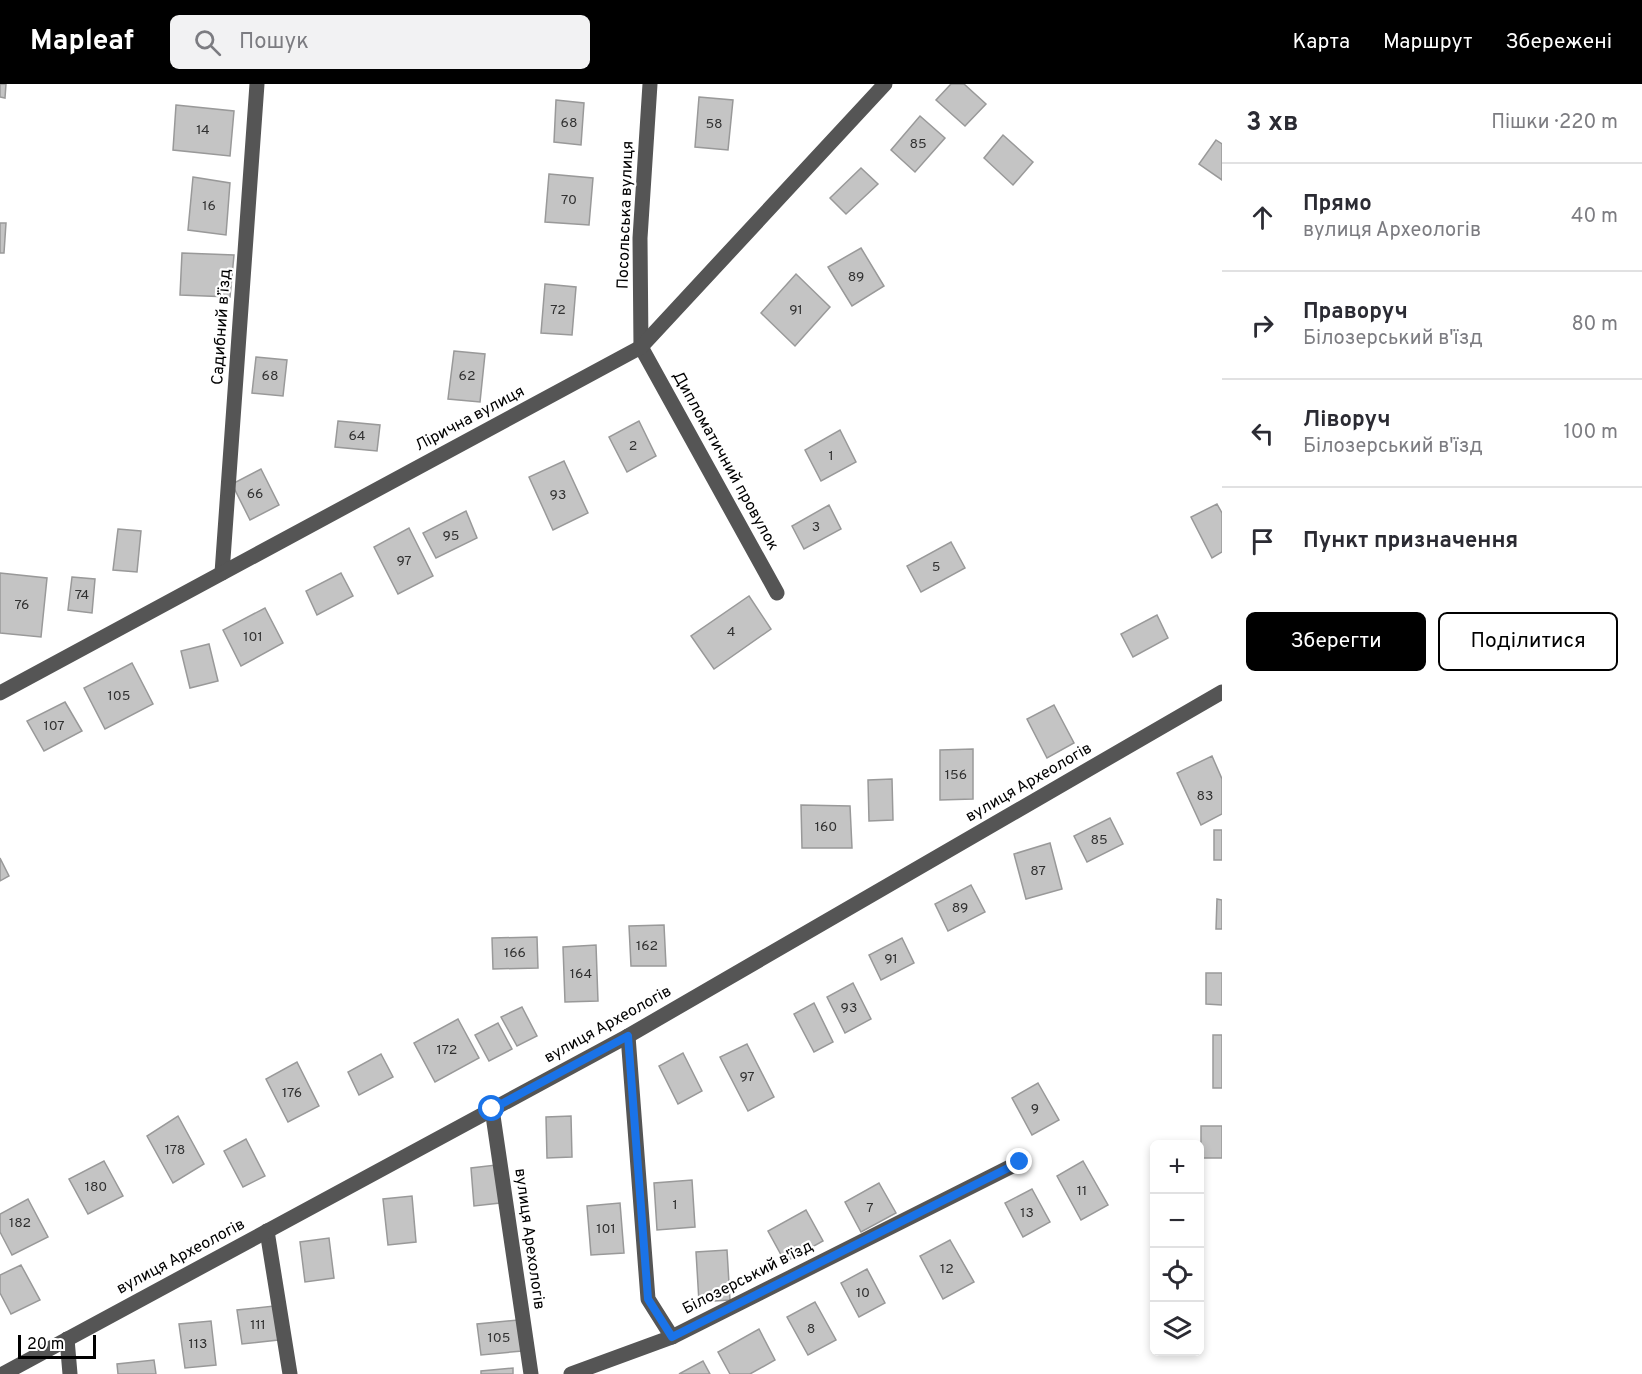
<!DOCTYPE html>
<html lang="uk">
<meta charset="utf-8">
<style>
:root{--surface:#fff;--page:#f2f2f3;--text:#2b2b33;--muted:#7c7c81;--line:#e1e1e2;--accent:#000}
body{margin:0;font-family:Overpass,sans-serif;background:var(--page);color:var(--text)}
.controls{position:absolute;right:18px;bottom:18px;display:grid;overflow:hidden;border-radius:9px;box-shadow:0 3px 9px #0003}
.controls button{width:54px;height:54px;display:grid;place-items:center;padding:0;border:0;border-bottom:2px solid var(--line);background:var(--surface);color:var(--text);font:30px sans-serif}
.scale{position:absolute;left:18px;bottom:15px;width:78px;box-sizing:border-box;padding-left:6px;border:3px solid #000;border-top:0;font-size:16px;line-height:21px;white-space:nowrap;color:#000;-webkit-text-stroke:4px #fff;paint-order:stroke}
.stop{position:absolute;width:18px;height:18px;margin:-14px;border:4px solid #1a73e8;border-radius:50%;background:#fff}
.stop.end{background:#1a73e8;border-color:#fff;box-shadow:0 2px 6px #0008}
.list{margin:0;padding:0;list-style:none}
h2{display:flex;justify-content:space-between;align-items:center;height:78px;margin:0;padding:0 24px;font-size:26px}
h2 small{font-size:20px;font-weight:400;color:var(--muted)}
.list li{display:grid;grid-template-columns:39px 1fr auto;gap:18px;align-items:center;box-sizing:border-box;height:108px;padding:0 24px;border-top:2px solid var(--line)}
.list b{display:block;font-size:22px;white-space:nowrap}
.list p{margin:0;font-size:20px;white-space:nowrap;color:var(--muted)}
.list em{font-size:20px;font-style:normal;color:var(--muted)}
.actions{display:flex;gap:12px;padding:18px 24px}
.actions a{flex:1;padding:14px 0;border:2px solid var(--accent);border-radius:9px;text-align:center;font-size:21px;color:var(--accent)}
.actions .main{background:var(--accent);color:#fff}
.icon{flex:none;width:33px;height:33px;fill:none;stroke:currentColor;stroke-width:2;stroke-linecap:round;stroke-linejoin:round}
.map{position:relative;flex:none;width:1222px;height:1290px;overflow:hidden}
header{display:flex;align-items:center;gap:36px;box-sizing:border-box;height:84px;padding:0 30px;background:var(--accent);color:#fff}
header strong{font-size:28px}
nav{display:flex;gap:33px;margin-inline-start:auto;font-size:21px}
.search{width:420px;height:54px;background:var(--page);display:flex;align-items:center;gap:15px;box-sizing:border-box;padding:0 21px;border-radius:9px;color:var(--muted);font-size:22px}
main{display:flex}
aside{flex:1;background:var(--surface)}
.map>svg:first-child{display:block}
.building{fill:#c4c4c4;stroke:#999;stroke-width:1.5}
.lines{fill:none;stroke-linecap:round;stroke-linejoin:round}
.minor{stroke:#555;stroke-width:15}
.route{stroke:#1a73e8;stroke-width:8}
.labels{text-anchor:middle;dominant-baseline:central;stroke-width:4.5;stroke-linejoin:round;paint-order:stroke}
.number-label{font-size:14px;fill:#313131}
.street-label{font-size:16px;fill:#000;stroke:#fff}
</style>
<header>
<strong>Mapleaf</strong>
<div class="search"><svg class="icon" aria-label="search" viewBox="0 0 24 24"><circle cx="10" cy="10" r="6"/><path d="M15 15l6 6"/></svg>Пошук</div>
<nav><a>Карта</a><a>Маршрут</a><a>Збережені</a></nav>
</header>
<main>
<div class="map">
<svg width="1222" height="1290" viewBox="0 0 1222 1290">
<rect width="100%" height="100%" fill="#fff"/>
<g class="building">
<polygon points="0,0 6,0 5,14 0,13"/>
<polygon points="951,0 964,0 986,20 965,42 936,16"/>
<polygon points="699,13 733,16 728,66 695,63"/>
<polygon points="556,16 584,19 581,61 554,58"/>
<polygon points="176,21 234,27 230,72 173,66"/>
<polygon points="920,32 945,54 915,88 891,66"/>
<polygon points="1003,51 1033,78 1013,101 984,74"/>
<polygon points="1216,56 1222,60 1222,96 1199,80"/>
<polygon points="861,84 878,100 846,130 830,114"/>
<polygon points="549,90 593,94 589,141 545,138"/>
<polygon points="193,93 230,99 226,151 188,146"/>
<polygon points="0,139 6,139 4,169 0,169"/>
<polygon points="861,164 884,202 852,222 828,183"/>
<polygon points="182,169 234,171 230,213 180,211"/>
<polygon points="796,190 830,223 795,262 761,229"/>
<polygon points="545,200 576,203 572,251 541,249"/>
<polygon points="454,267 485,270 480,318 448,315"/>
<polygon points="256,273 287,276 283,312 252,309"/>
<polygon points="338,337 380,341 377,367 335,363"/>
<polygon points="639,337 656,372 627,388 609,353"/>
<polygon points="840,346 856,378 821,397 805,366"/>
<polygon points="564,377 588,429 553,446 529,393"/>
<polygon points="261,385 279,421 250,436 232,400"/>
<polygon points="1217,420 1222,429 1222,468 1212,474 1191,433"/>
<polygon points="829,421 841,445 804,465 792,442"/>
<polygon points="466,427 477,454 436,474 423,449"/>
<polygon points="409,444 433,492 398,510 374,463"/>
<polygon points="118,445 141,447 137,488 113,486"/>
<polygon points="951,458 965,484 921,508 907,482"/>
<polygon points="0,489 47,494 41,553 0,549"/>
<polygon points="341,489 353,512 317,531 306,507"/>
<polygon points="72,493 95,495 92,529 68,526"/>
<polygon points="749,512 771,545 714,585 691,552"/>
<polygon points="265,524 283,559 241,582 223,546"/>
<polygon points="1157,531 1168,554 1133,573 1121,550"/>
<polygon points="209,560 218,597 190,604 181,567"/>
<polygon points="132,579 153,620 105,645 84,604"/>
<polygon points="65,618 82,647 44,667 27,637"/>
<polygon points="1054,621 1074,659 1047,674 1027,635"/>
<polygon points="973,665 973,715 940,716 940,666"/>
<polygon points="1212,672 1222,695 1222,730 1201,741 1177,689"/>
<polygon points="892,695 893,736 869,737 868,696"/>
<polygon points="801,721 850,722 852,764 802,764"/>
<polygon points="1110,734 1123,760 1087,778 1074,752"/>
<rect x="1214" y="746" width="8" height="30"/>
<polygon points="1050,759 1062,805 1026,815 1014,770"/>
<polygon points="0,774 9,792 0,797"/>
<polygon points="971,801 985,828 948,847 935,820"/>
<polygon points="1217,815 1222,816 1222,845 1216,845"/>
<polygon points="664,841 666,882 631,882 629,842"/>
<polygon points="537,853 538,884 493,885 492,854"/>
<polygon points="902,854 914,879 881,896 869,871"/>
<polygon points="596,861 598,917 565,918 563,863"/>
<polygon points="1206,889 1222,889 1222,921 1206,920"/>
<polygon points="853,899 871,935 845,949 827,913"/>
<polygon points="814,919 833,958 814,968 794,930"/>
<polygon points="522,923 537,952 517,962 501,933"/>
<polygon points="458,935 479,974 435,998 414,959"/>
<polygon points="498,939 512,965 489,977 475,951"/>
<rect x="1213" y="951" width="9" height="53"/>
<polygon points="747,960 774,1013 748,1027 720,973"/>
<polygon points="683,969 702,1007 678,1020 659,982"/>
<polygon points="381,970 393,993 359,1011 348,988"/>
<polygon points="297,978 319,1022 288,1038 266,995"/>
<polygon points="1038,999 1059,1036 1032,1051 1012,1014"/>
<polygon points="178,1032 204,1080 173,1099 147,1052"/>
<polygon points="571,1032 572,1073 547,1074 546,1033"/>
<rect x="1201" y="1042" width="21" height="32"/>
<polygon points="246,1055 265,1092 243,1103 224,1067"/>
<polygon points="104,1077 123,1112 88,1130 69,1095"/>
<polygon points="1083,1077 1108,1121 1081,1136 1057,1092"/>
<polygon points="496,1081 500,1119 474,1122 471,1084"/>
<polygon points="692,1096 695,1143 657,1146 654,1099"/>
<polygon points="879,1099 896,1129 861,1148 845,1118"/>
<polygon points="1032,1105 1050,1138 1023,1153 1005,1119"/>
<polygon points="412,1112 416,1158 388,1161 383,1115"/>
<polygon points="28,1115 48,1153 12,1171 0,1148 0,1130"/>
<polygon points="620,1119 624,1169 591,1171 587,1122"/>
<polygon points="806,1126 823,1157 785,1178 768,1147"/>
<polygon points="329,1154 334,1194 305,1198 300,1158"/>
<polygon points="950,1156 974,1198 943,1215 920,1172"/>
<polygon points="727,1166 730,1216 699,1218 696,1168"/>
<polygon points="21,1181 40,1216 11,1230 0,1209 0,1191"/>
<polygon points="867,1185 885,1219 859,1233 841,1199"/>
<polygon points="815,1218 836,1256 808,1271 787,1233"/>
<polygon points="274,1222 278,1256 242,1260 237,1226"/>
<polygon points="518,1236 522,1267 481,1271 477,1240"/>
<polygon points="211,1237 216,1281 185,1284 179,1240"/>
<polygon points="759,1245 775,1276 750,1290 730,1290 718,1268"/>
<polygon points="154,1276 156,1290 118,1290 117,1280"/>
<polygon points="703,1277 710,1290 679,1290"/>
<polygon points="513,1284 513,1290 481,1290 481,1287"/>
</g>
<g class="lines">
<g class="minor">
<polyline points="650,0 640,154 641,263 777,509"/>
<polyline points="222,489 257,0"/>
<polyline points="0,609 641,263 885,0"/>
<polyline points="628,952 648,1215 672,1253 1020,1078"/>
<polyline points="492,1025 531,1290"/>
<polyline points="267,1147 290,1290"/>
<polyline points="67,1255 70,1290"/>
<polyline points="3,1290 628,952 1222,608"/>
<polyline points="571,1290 672,1253"/>
</g>
</g>
<g class="lines">
<polyline class="route" points="492,1025 628,952 648,1215 672,1253 1020,1078"/>
</g>
<g class="labels">
<g class="number-label">
<text x="569" y="39">68</text>
<text x="714" y="40">58</text>
<text x="203" y="46">14</text>
<text x="918" y="60">85</text>
<text x="569" y="116">70</text>
<text x="209" y="122">16</text>
<text x="856" y="193">89</text>
<text x="558" y="226">72</text>
<text x="796" y="226">91</text>
<text x="270" y="292">68</text>
<text x="467" y="292">62</text>
<text x="357" y="352">64</text>
<text x="633" y="362">2</text>
<text x="831" y="372">1</text>
<text x="255" y="410">66</text>
<text x="558" y="411">93</text>
<text x="816" y="443">3</text>
<text x="451" y="452">95</text>
<text x="404" y="477">97</text>
<text x="936" y="483">5</text>
<text x="82" y="511">74</text>
<text x="22" y="521">76</text>
<text x="731" y="548">4</text>
<text x="253" y="553">101</text>
<text x="119" y="612">105</text>
<text x="54" y="642">107</text>
<text x="956" y="691">156</text>
<text x="1205" y="712">83</text>
<text x="826" y="743">160</text>
<text x="1099" y="756">85</text>
<text x="1038" y="787">87</text>
<text x="960" y="824">89</text>
<text x="647" y="862">162</text>
<text x="515" y="869">166</text>
<text x="891" y="875">91</text>
<text x="581" y="890">164</text>
<text x="849" y="924">93</text>
<text x="447" y="966">172</text>
<text x="747" y="993">97</text>
<text x="292" y="1009">176</text>
<text x="1035" y="1025">9</text>
<text x="175" y="1066">178</text>
<text x="96" y="1103">180</text>
<text x="1082" y="1107">11</text>
<text x="675" y="1121">1</text>
<text x="870" y="1124">7</text>
<text x="1027" y="1129">13</text>
<text x="20" y="1139">182</text>
<text x="606" y="1145">101</text>
<text x="947" y="1185">12</text>
<text x="863" y="1209">10</text>
<text x="258" y="1241">111</text>
<text x="811" y="1245">8</text>
<text x="499" y="1254">105</text>
<text x="198" y="1260">113</text>
</g>
<g class="street-label">
<text transform="translate(626 131) rotate(-88)">Посольська вулиця</text>
<text transform="translate(222 243) rotate(-86)">Садибний в’їзд</text>
<text transform="translate(470 335) rotate(-28)">Лірична вулиця</text>
<text transform="translate(725 377) rotate(61)">Дипломатичний провулок</text>
<text transform="translate(1029 699) rotate(-30)">вулиця Археологів</text>
<text transform="translate(608 941) rotate(-29)">вулиця Археологів</text>
<text transform="translate(529 1155) rotate(82)">вулиця Арехологів</text>
<text transform="translate(181 1173) rotate(-28)">вулиця Археологів</text>
<text transform="translate(748 1194) rotate(-27)">Білозерський в'їзд</text>
</g>
</g>
</svg>
<div class="controls">
<button>+</button>
<button>−</button>
<button><svg class="icon" aria-label="locate" viewBox="0 0 24 24"><circle cx="12" cy="12" r="6"/><path d="M12 2v4M12 18v4M2 12h4M18 12h4"/></svg></button>
<button><svg class="icon" aria-label="layers" viewBox="0 0 24 24"><path d="M12 4l9 5-9 5-9-5zM3 14l9 5 9-5"/></svg></button>
</div>
<div class="scale">20 m</div>
<div class="stop" style="left:492px;top:1025px"></div>
<div class="stop end" style="left:1020px;top:1078px"></div>
</div>
<aside>
<h2>3 хв<small>Пішки · 220 m</small></h2>
<ul class="list">
<li><svg class="icon" aria-label="ahead" viewBox="0 0 24 24"><path d="M12 20V5M6 11l6-6 6 6"/></svg><div><b>Прямо</b><p>вулиця Археологів</p></div><em>40 m</em></li>
<li><svg class="icon" aria-label="right" viewBox="0 0 24 24"><path d="M7 20v-9h11M14 6l5 5-5 5"/></svg><div><b>Праворуч</b><p>Білозерський в'їзд</p></div><em>80 m</em></li>
<li><svg class="icon" aria-label="left" viewBox="0 0 24 24"><path d="M17 20v-9H6M10 6l-5 5 5 5"/></svg><div><b>Ліворуч</b><p>Білозерський в'їзд</p></div><em>100 m</em></li>
<li><svg class="icon" aria-label="arrive" viewBox="0 0 24 24"><path d="M6 21V4h12l-3 4 3 4H6"/></svg><div><b>Пункт призначення</b></div></li>
</ul>
<div class="actions"><a class="main">Зберегти</a><a>Поділитися</a></div>
</aside>
</main>
